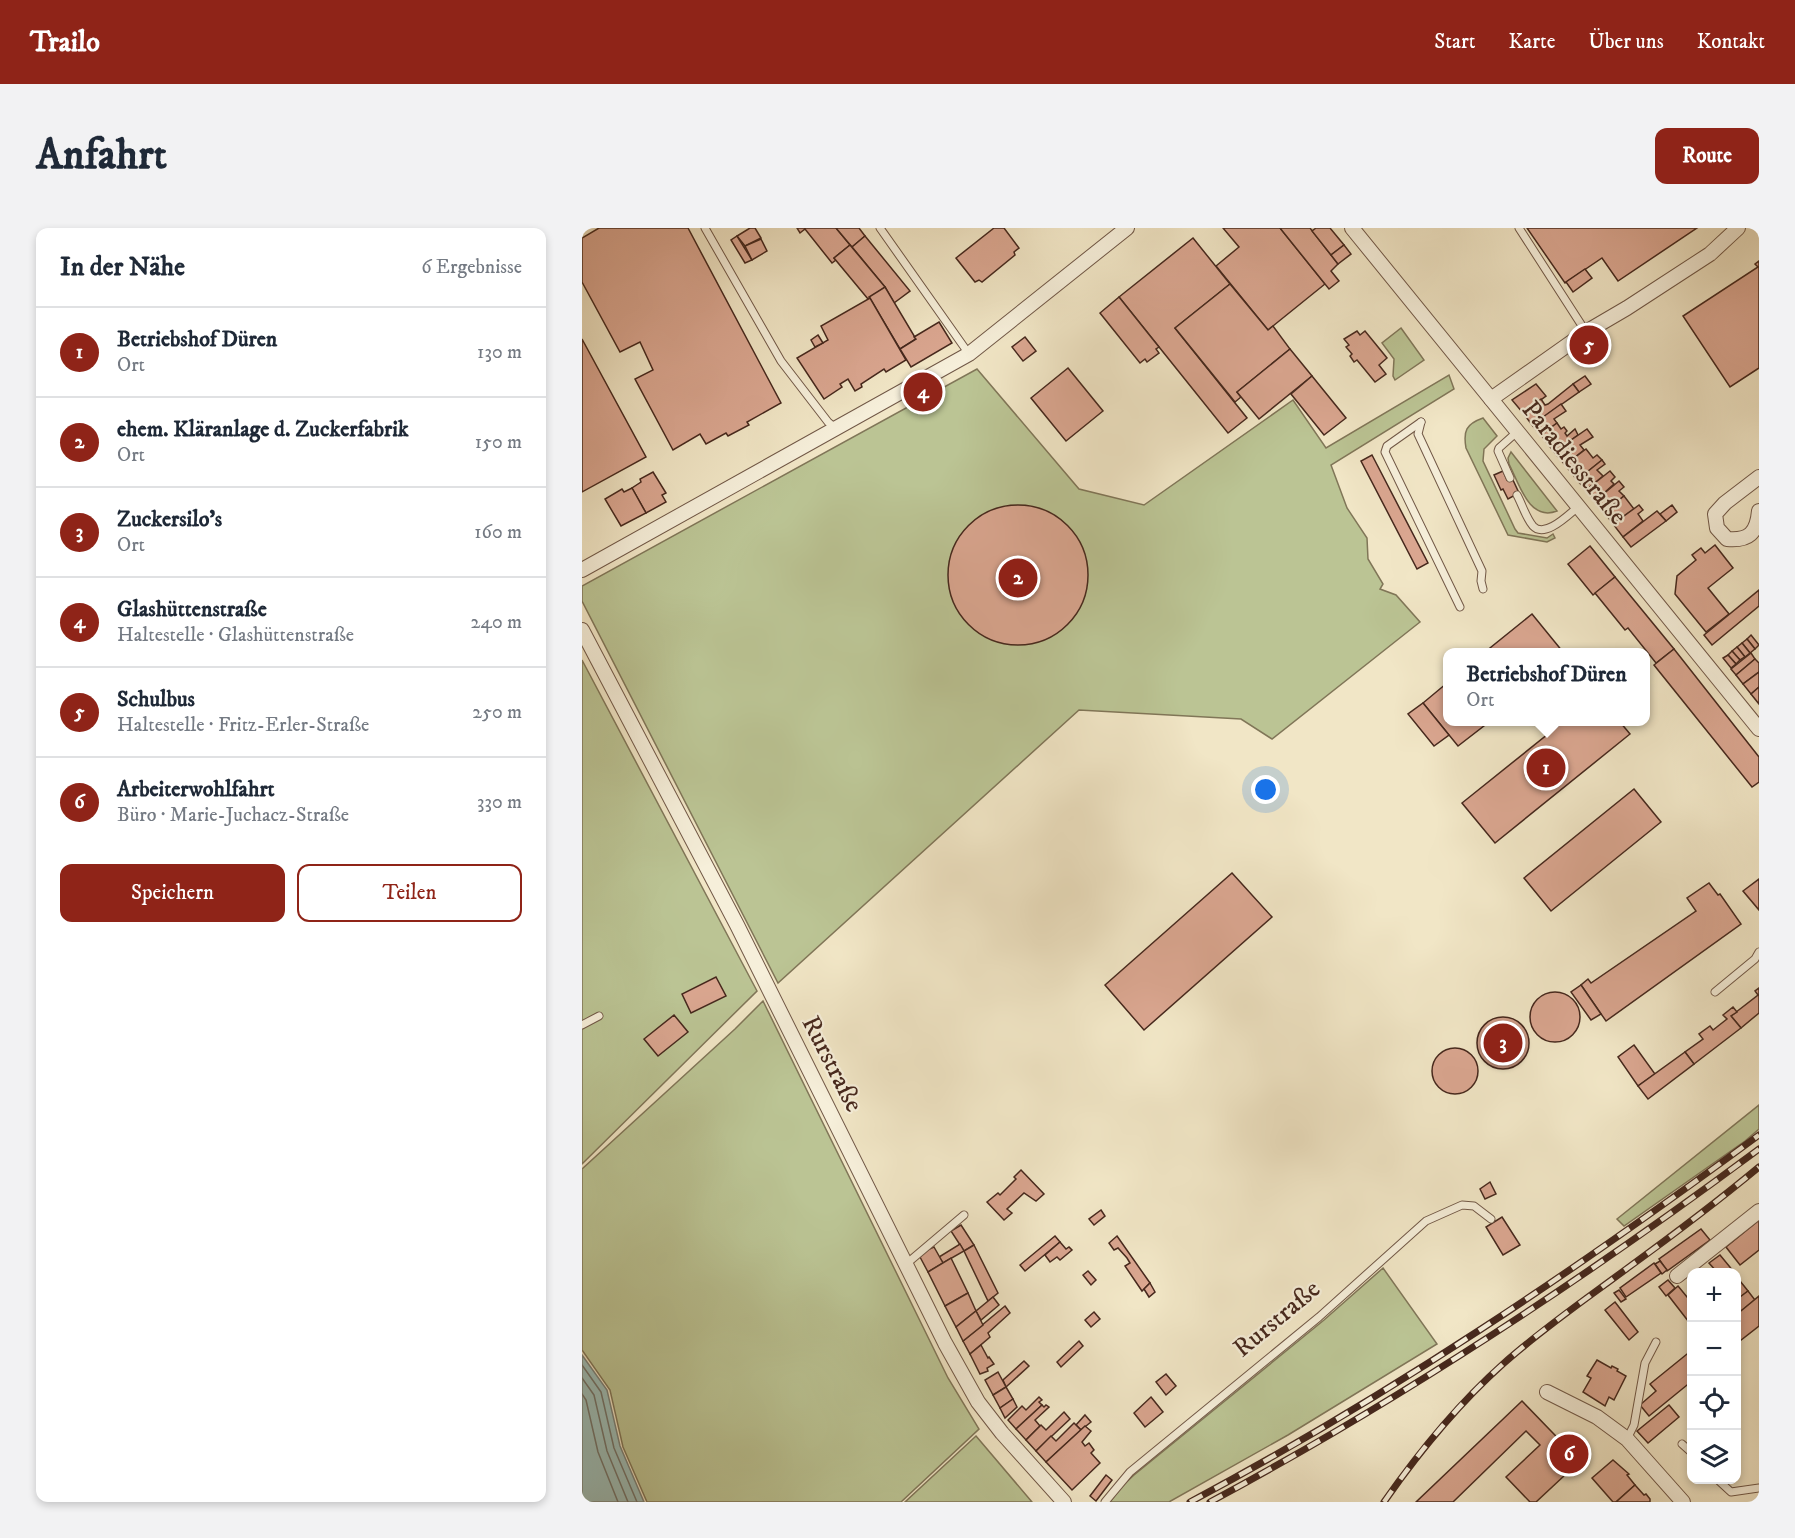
<!DOCTYPE html>
<html lang="de">
<meta charset="utf-8">
<style>
:root{--surface:#fff;--page:#f2f2f3;--text:#1f2937;--muted:#747a83;--line:#e0e1e3;--accent:#8f2418}
body{margin:0;font-family:"IM FELL DW Pica",serif;background:var(--page);color:var(--text)}
.controls{position:absolute;right:18px;bottom:18px;display:grid;overflow:hidden;border-radius:12px;box-shadow:0 3px 9px #0003}
.controls button{width:54px;height:54px;display:grid;place-items:center;padding:0;border:0;border-bottom:2px solid var(--line);background:var(--surface);color:var(--text);font:30px sans-serif}
.you{position:absolute;left:684px;top:562px;width:21px;height:21px;margin:-15px;border:4px solid #fff;border-radius:50%;background:#1a73e8;box-shadow:0 0 0 9px #1a73e833}
.badge{display:grid;place-items:center;width:39px;height:39px;border-radius:50%;background:var(--accent);color:#fff;font-size:20px;font-weight:700}
.pin{position:absolute;translate:-50% -50%;border:3px solid #fff;box-shadow:0 2px 6px #0006}
.popup{position:absolute;left:861px;top:420px;width:207px;height:78px;box-sizing:border-box;display:grid;place-content:center;border-radius:12px;background:var(--surface);filter:drop-shadow(0 2px 4px #0005);font-size:20px;white-space:nowrap;color:var(--muted)}
.popup b{font-size:22px;color:var(--text)}
.popup::after{content:'';position:absolute;left:50%;top:100%;margin-left:-12px;border:12px solid transparent;border-top-color:var(--surface)}
.list{margin:0;padding:0;list-style:none}
h2{display:flex;justify-content:space-between;align-items:center;height:78px;margin:0;padding:0 24px;font-size:26px}
h2 small{font-size:20px;font-weight:400;color:var(--muted)}
.list li{display:grid;grid-template-columns:39px 1fr auto;gap:18px;align-items:center;box-sizing:border-box;height:90px;padding:0 24px;border-top:2px solid var(--line)}
.list b{display:block;font-size:22px;white-space:nowrap}
.list p{margin:0;font-size:20px;white-space:nowrap;color:var(--muted)}
.list em{font-size:20px;font-style:normal;color:var(--muted)}
.actions{display:flex;gap:12px;padding:18px 24px}
.actions a{flex:1;padding:14px 0;border:2px solid var(--accent);border-radius:12px;text-align:center;font-size:21px;color:var(--accent)}
.actions .main{background:var(--accent);color:#fff}
.icon{flex:none;width:33px;height:33px;fill:none;stroke:currentColor;stroke-width:2;stroke-linecap:round;stroke-linejoin:round}
.map{position:relative;flex:none;width:1177px;height:1274px;overflow:hidden;border-radius:12px}
header{display:flex;align-items:center;gap:36px;box-sizing:border-box;height:84px;padding:0 30px;background:var(--accent);color:#fff}
header strong{font-size:28px}
nav{display:flex;gap:33px;margin-inline-start:auto;font-size:21px}
.intro{display:flex;align-items:center;justify-content:space-between;box-sizing:border-box;height:144px;padding:0 36px}
h1{margin:0;font-size:42px}
.button{padding:15px 27px;border-radius:12px;background:var(--accent);color:#fff;font-size:21px;font-weight:700}
main{display:flex;gap:36px;padding:0 36px}
aside{flex:1;background:var(--surface);border-radius:12px;box-shadow:0 3px 9px #0003}
.map>svg:first-child{display:block}
.green{fill:#bbc494;stroke:#807658;stroke-width:1.5}
.water{fill:#9bbeb9;stroke:#79827b;stroke-width:1.5}
.lines{fill:none;stroke-linecap:round;stroke-linejoin:round}
.shore{stroke:#70736b;stroke-width:1.5}
.building{fill:#daa690;stroke:#46281d;stroke-width:1.5}
.service-casing{stroke:#715847;stroke-width:9}
.minor-casing{stroke:#715847;stroke-width:16}
.service{stroke:#f6efda;stroke-width:7}
.minor{stroke:#f6efda;stroke-width:14}
.rail-casing{stroke:#46281d;stroke-width:7}
.rail{stroke:#f6efda;stroke-width:4.5;stroke-dasharray:14;stroke-linecap:butt}
.labels{text-anchor:middle;dominant-baseline:central;stroke-width:4.5;stroke-linejoin:round;paint-order:stroke}
.street-label{font-size:26px;fill:#46281d;stroke:#f6efda}
</style>
<header>
<strong>Trailo</strong>
<nav><a>Start</a><a>Karte</a><a>Über uns</a><a>Kontakt</a></nav>
</header>
<div class="intro"><h1>Anfahrt</h1><a class="button">Route</a></div>
<main>
<aside>
<h2>In der Nähe<small>6 Ergebnisse</small></h2>
<ul class="list">
<li><span class="badge">1</span><div><b>Betriebshof Düren</b><p>Ort</p></div><em>130 m</em></li>
<li><span class="badge">2</span><div><b>ehem. Kläranlage d. Zuckerfabrik</b><p>Ort</p></div><em>150 m</em></li>
<li><span class="badge">3</span><div><b>Zuckersilo's</b><p>Ort</p></div><em>160 m</em></li>
<li><span class="badge">4</span><div><b>Glashüttenstraße</b><p>Haltestelle · Glashüttenstraße</p></div><em>240 m</em></li>
<li><span class="badge">5</span><div><b>Schulbus</b><p>Haltestelle · Fritz-Erler-Straße</p></div><em>250 m</em></li>
<li><span class="badge">6</span><div><b>Arbeiterwohlfahrt</b><p>Büro · Marie-Juchacz-Straße</p></div><em>330 m</em></li>
</ul>
<div class="actions"><a class="main">Speichern</a><a>Teilen</a></div>
</aside>
<div class="map">
<svg width="1177" height="1274" viewBox="0 0 1177 1274">
<rect width="100%" height="100%" fill="#f1e6c6"/>
<filter id="stains"><feTurbulence type="fractalNoise" baseFrequency=".00333" numOctaves="4"/><feColorMatrix values="0 0 0 0 .2 0 0 0 0 .09 0 0 0 0 .02 0 0 0 .5 -.17"/></filter>
<radialGradient id="worn" r=".72"><stop offset=".6" stop-color="#630" stop-opacity="0"/><stop offset="1" stop-color="#630" stop-opacity=".3"/></radialGradient>
<g class="green">
<polygon points="819,100 842,132 813,152 811,148 812,131 800,115"/>
<polygon points="395,141 497,261 562,277 711,172 744,220 867,147 872,161 749,237 765,280 785,310 786,331 801,356 798,361 814,367 838,394 690,511 659,491 497,482 196,755 0,373 0,358"/>
<path d="M901,190L915,208L902,221L901,233L933,301L936,305L965,310L971,306L973,310L965,314L926,307L884,220C881,203 884,196 901,190Z"/>
<path d="M929,224L975,283C947,294 937,255 927,236L926,230Z"/>
<polygon points="0,432 175,763 0,936"/>
<polygon points="181,773 366,1150 397,1201 319,1274 65,1274 41,1219 28,1162 0,1122 0,941 153,801"/>
<polygon points="1177,877 1177,901 1163,913 1042,998 1035,991"/>
<polygon points="801,1040 855,1116 706,1207 587,1274 528,1274 537,1261 552,1247 742,1092"/>
<polygon points="394,1208 450,1274 323,1274"/>
</g>
<polygon class="water" points="0,1127 25,1162 38,1218 62,1274 0,1274"/>
<g class="lines">
<g class="shore">
<polyline points="0,1137 19,1164 32,1220 55,1274"/>
<polyline points="0,1150 12,1167 25,1223 46,1274"/>
<polyline points="0,1166 4,1172 16,1224 36,1274"/>
</g>
</g>
<g class="building">
<polygon points="17,0 106,0 199,175 165,194 167,197 146,208 144,205 124,216 118,206 91,222 53,151 71,142 58,114 38,124 0,54 0,10"/>
<polygon points="168,0 173,0 179,10 163,18 155,8"/>
<polygon points="215,0 254,0 268,17 252,30 254,32 250,35 223,1 218,5"/>
<polygon points="254,0 277,0 283,8 270,19"/>
<polygon points="412,0 422,0 437,20 432,24 433,27 400,54 397,52 393,54 374,30"/>
<polygon points="641,0 698,0 743,56 686,102 634,38 657,19"/>
<polygon points="698,0 728,0 756,36 749,43 757,53 747,61"/>
<polygon points="734,0 748,0 762,17 749,27 730,3"/>
<polygon points="945,0 1115,0 1036,53 1020,30 983,55"/>
<polygon points="155,8 170,32 163,35 149,12"/>
<polygon points="283,8 328,63 312,75 303,59 270,19"/>
<polygon points="611,10 648,56 593,100 665,190 646,205 537,69"/>
<polygon points="179,11 185,23 170,32 163,18"/>
<polygon points="268,17 303,59 286,71 252,30"/>
<polygon points="762,17 769,26 756,36 749,27"/>
<polygon points="1177,33 1177,140 1148,159 1101,88 1176,39 1173,36"/>
<polygon points="1003,41 1010,50 991,64 984,54"/>
<polygon points="648,56 686,102 691,98 708,121 655,164 659,169 653,174 593,100"/>
<polygon points="303,59 334,111 318,121 287,69"/>
<polygon points="537,69 577,119 574,121 577,125 565,134 563,131 558,135 518,85"/>
<polygon points="288,70 324,132 304,144 302,141 279,156 280,159 273,163 266,151 258,156 260,159 242,171 215,130 246,112 239,98"/>
<polygon points="357,94 370,115 329,139 318,121 334,111 332,109"/>
<polygon points="775,103 778,107 783,103 805,130 797,137 804,146 793,154 775,132 772,134 768,128 770,126 764,119 767,117 762,111"/>
<polygon points="236,107 241,115 233,119 229,112"/>
<polygon points="443,109 454,123 441,133 430,119"/>
<polygon points="0,111 64,229 0,264"/>
<polygon points="708,121 730,148 677,191 655,164"/>
<polygon points="486,140 521,183 484,213 449,170"/>
<polygon points="730,148 764,190 742,207 709,166"/>
<polygon points="1003,148 1009,156 997,164 991,156"/>
<polygon points="954,156 964,168 941,185 930,172"/>
<polygon points="991,156 997,164 950,197 941,185 959,171 963,177 966,176"/>
<polygon points="979,176 984,183 972,191 975,195 959,207 950,197"/>
<polygon points="975,195 979,201 982,199 985,203 983,205 985,208 993,201 996,207 972,224 959,207"/>
<polygon points="1005,201 1011,209 998,217 1002,222 983,237 972,224"/>
<polygon points="1004,221 1011,230 1015,227 1020,232 995,252 983,237"/>
<polygon points="790,227 846,335 835,341 779,233"/>
<polygon points="1020,232 1023,236 1015,242 1021,248 1004,262 995,252"/>
<polygon points="921,243 925,252 930,250 937,265 926,271 921,261 919,262 912,247"/>
<polygon points="1028,243 1033,249 1029,253 1032,256 1013,273 1004,262"/>
<polygon points="71,244 84,265 80,267 84,274 64,285 50,260 59,254 58,251"/>
<polygon points="1037,253 1042,259 1037,263 1042,268 1022,284 1013,273"/>
<polygon points="50,260 64,285 39,298 23,271 40,261 42,264"/>
<polygon points="1042,268 1052,281 1031,296 1022,284"/>
<polygon points="1057,277 1061,282 1056,286 1061,293 1041,309 1031,296"/>
<polygon points="1090,277 1095,284 1084,293 1078,286"/>
<circle cx="436" cy="347" r="70"/>
<polygon points="1075,283 1084,293 1049,319 1041,309"/>
<polygon points="1133,317 1151,340 1126,360 1147,386 1124,404 1093,366 1095,348 1114,332 1110,327 1119,320 1123,325"/>
<polygon points="1008,318 1033,349 1011,367 986,336"/>
<polygon points="1033,349 1092,421 1074,435 1046,400 1043,402 1013,365"/>
<polygon points="1177,362 1177,378 1130,417 1122,407"/>
<polygon points="950,386 981,424 903,424"/>
<polygon points="1169,407 1177,417 1173,421 1165,411"/>
<polygon points="1165,411 1173,421 1168,425 1160,415"/>
<polygon points="1160,415 1168,425 1163,429 1155,419"/>
<polygon points="1155,419 1163,429 1158,432 1150,423"/>
<polygon points="1092,421 1177,529 1177,554 1170,559 1072,437"/>
<polygon points="1150,423 1158,432 1154,436 1146,427"/>
<polygon points="1169,425 1173,431 1154,447 1149,441"/>
<polygon points="1146,427 1154,436 1149,440 1141,430"/>
<polygon points="1173,431 1177,435 1177,444 1161,456 1154,447"/>
<polygon points="1177,444 1177,459 1169,466 1161,456"/>
<polygon points="865,455 865,494 907,494 876,518 841,475"/>
<polygon points="1177,459 1177,476 1169,466"/>
<polygon points="841,475 867,507 852,518 826,486"/>
<polygon points="981,494 1038,494 1048,506 913,615 880,575"/>
<polygon points="1052,561 1079,594 969,683 942,650"/>
<polygon points="650,645 690,689 562,802 523,757"/>
<polygon points="1177,651 1177,682 1161,663"/>
<polygon points="1127,655 1136,667 1138,666 1159,696 1024,793 999,757 1006,751 1009,755 1114,683 1105,670"/>
<polygon points="134,749 144,768 109,785 100,766"/>
<polygon points="999,757 1019,786 1009,792 989,764"/>
<polygon points="1177,760 1177,785 1159,800 1149,788 1176,767 1173,763"/>
<circle cx="973" cy="789" r="25"/>
<polygon points="1151,779 1155,784 1149,788 1159,800 1112,836 1103,824 1121,811 1117,806 1128,798 1131,802 1145,791 1141,787"/>
<polygon points="92,787 106,804 76,828 62,811"/>
<circle cx="921" cy="815" r="26"/>
<polygon points="1052,817 1073,846 1056,858 1036,829"/>
<circle cx="873" cy="843" r="23"/>
<polygon points="1103,824 1112,836 1066,871 1056,858"/>
<polygon points="439,942 462,966 454,973 442,965 425,981 430,985 422,992 405,974 416,965 418,967 434,951 432,949"/>
<polygon points="908,954 914,966 903,971 898,961"/>
<polygon points="519,982 523,988 512,997 507,991"/>
<polygon points="920,989 938,1017 921,1027 904,999"/>
<polygon points="1177,992 1177,1022 1158,1037 1144,1019"/>
<polygon points="379,997 392,1017 382,1023 369,1003"/>
<polygon points="1119,1001 1128,1012 1085,1043 1077,1031"/>
<polygon points="473,1008 478,1014 443,1043 438,1037"/>
<polygon points="535,1008 568,1055 560,1063 543,1038 548,1035 545,1030 536,1020 532,1022 527,1015"/>
<polygon points="478,1014 484,1021 487,1019 490,1022 478,1032 475,1029 468,1034 463,1027"/>
<polygon points="378,1016 382,1023 361,1035 357,1029"/>
<polygon points="392,1017 416,1065 406,1073 382,1023"/>
<polygon points="352,1019 361,1035 346,1044 338,1029 345,1022"/>
<polygon points="1138,1027 1152,1044 1135,1044 1127,1035"/>
<polygon points="369,1030 386,1065 363,1078 346,1044"/>
<polygon points="1078,1033 1085,1042 1080,1046 1073,1036"/>
<polygon points="1072,1035 1079,1045 1044,1069 1038,1060"/>
<polygon points="506,1043 514,1052 509,1057 501,1047"/>
<polygon points="1154,1048 1166,1063 1156,1071 1154,1069"/>
<polygon points="1086,1052 1093,1060 1084,1068 1077,1059"/>
<polygon points="568,1055 573,1064 567,1069 562,1061"/>
<polygon points="1096,1058 1110,1075 1110,1098 1086,1067"/>
<polygon points="1037,1062 1044,1071 1039,1074 1032,1065"/>
<polygon points="1166,1063 1173,1072 1154,1087 1154,1072"/>
<polygon points="386,1065 394,1083 374,1099 363,1078"/>
<polygon points="1177,1068 1177,1098 1154,1116 1154,1087"/>
<polygon points="411,1069 417,1077 399,1092 394,1083"/>
<polygon points="1033,1074 1056,1104 1047,1112 1023,1082"/>
<polygon points="423,1078 428,1085 406,1105 408,1109 388,1126 381,1113"/>
<polygon points="394,1083 401,1097 381,1113 374,1099"/>
<polygon points="512,1084 518,1091 509,1099 503,1092"/>
<polygon points="497,1113 501,1118 479,1139 475,1134"/>
<polygon points="399,1117 406,1130 407,1129 412,1136 405,1140 406,1143 398,1146 388,1126"/>
<polygon points="1110,1122 1110,1153 1067,1188 1058,1177 1074,1163 1068,1156"/>
<polygon points="1015,1132 1029,1140 1030,1138 1036,1141 1035,1143 1044,1148 1032,1172 1027,1169 1023,1178 1001,1164 1009,1150 1005,1148"/>
<polygon points="442,1133 447,1138 424,1159 421,1152"/>
<polygon points="416,1144 424,1159 411,1167 403,1152"/>
<polygon points="584,1146 594,1158 584,1167 574,1154"/>
<polygon points="424,1159 431,1171 418,1180 411,1167"/>
<polygon points="457,1169 460,1172 457,1174 460,1177 434,1201 426,1192 440,1178 444,1182"/>
<polygon points="569,1169 581,1184 563,1199 552,1185"/>
<polygon points="431,1171 435,1179 423,1190 418,1180"/>
<polygon points="940,1173 998,1233 954,1274 948,1274 924,1249 958,1217 944,1203 871,1274 834,1274"/>
<polygon points="460,1177 462,1179 464,1177 467,1179 453,1192 458,1198 444,1212 434,1201"/>
<polygon points="1087,1177 1097,1189 1066,1215 1055,1203"/>
<polygon points="482,1184 488,1191 454,1223 444,1212 459,1197 464,1202"/>
<polygon points="503,1187 509,1194 499,1202 494,1197"/>
<polygon points="492,1195 499,1202 464,1234 454,1223 469,1208 474,1213"/>
<polygon points="503,1198 509,1203 500,1214 503,1218 507,1215 512,1222 509,1225 518,1235 490,1262 464,1234"/>
<polygon points="1031,1232 1047,1246 1045,1247 1053,1257 1034,1274 1031,1274 1010,1250"/>
<polygon points="524,1247 530,1252 514,1273 508,1268"/>
<polygon points="1053,1257 1062,1267 1064,1266 1068,1271 1068,1274 1034,1274"/>
</g>
<g class="lines">
<defs>
<g id="service">
<polyline points="123,0 199,133 246,194 253,200"/>
<polyline points="298,0 387,126"/>
<polyline points="937,0 1004,104"/>
<polyline points="839,194 805,218 803,224 878,379"/>
<polyline points="839,194 836,206 900,343 899,353 901,361"/>
<polyline points="928,250 916,223 917,220 936,203"/>
<path d="M935,267C940,276 944,290 951,298C963,311 987,286 996,279"/>
<polyline points="1133,764 1173,731 1177,724"/>
<polyline points="0,797 17,788"/>
<polyline points="323,1037 382,987"/>
<polyline points="1045,1211 1052,1197 1063,1135 1074,1114"/>
<polyline points="1100,1216 1110,1225"/>
<polyline points="1136,1252 1149,1264 1177,1260"/>
<polyline points="523,1274 548,1244 737,1089 844,993 880,977 892,978 909,991"/>
</g>
<g id="minor">
<polyline points="770,0 1177,501"/>
<polyline points="909,171 1004,104 1045,80 1128,26 1156,0"/>
<path d="M1177,249L1143,275L1133,286L1135,300L1145,311C1167,313 1175,305 1177,283"/>
<polyline points="0,342 387,126 545,0"/>
<polyline points="0,402 155,697 363,1115 396,1174 420,1205 482,1274"/>
<polyline points="1095,1048 1177,983"/>
<polyline points="965,1164 1015,1189 1045,1211 1101,1274"/>
</g>
</defs>
<use href="#service" class="service-casing"/>
<use href="#minor" class="minor-casing"/>
<use href="#service" class="service"/>
<use href="#minor" class="minor"/>
<defs>
<g id="rail">
<path d="M608,1274C809,1167 994,1042 1177,907"/>
<path d="M628,1274C820,1171 1002,1051 1177,921"/>
<path d="M802,1274C837,1224 875,1177 921,1136C960,1101 1004,1071 1047,1039C1091,1007 1135,974 1177,939"/>
</g>
</defs>
<use href="#rail" class="rail-casing"/>
<use href="#rail" class="rail"/>
</g>
<g class="labels">
<g class="street-label">
<text transform="translate(992 235) rotate(51)">Paradiesstraße</text>
<text transform="translate(250 836) rotate(63)">Rurstraße</text>
<text transform="translate(695 1091) rotate(-40)">Rurstraße</text>
</g>
</g>
<rect width="100%" height="100%" filter="url(#stains)"/>
<rect width="100%" height="100%" fill="url(#worn)"/>
</svg>
<div class="controls">
<button>+</button>
<button>−</button>
<button><svg class="icon" aria-label="locate" viewBox="0 0 24 24"><circle cx="12" cy="12" r="6"/><path d="M12 2v4M12 18v4M2 12h4M18 12h4"/></svg></button>
<button><svg class="icon" aria-label="layers" viewBox="0 0 24 24"><path d="M12 4l9 5-9 5-9-5zM3 14l9 5 9-5"/></svg></button>
</div>
<div class="you"></div>
<div class="pin badge" style="left:964px;top:540px">1</div>
<div class="popup"><b>Betriebshof Düren</b>Ort</div>
<div class="pin badge" style="left:436px;top:350px">2</div>
<div class="pin badge" style="left:921px;top:815px">3</div>
<div class="pin badge" style="left:341px;top:164px">4</div>
<div class="pin badge" style="left:1007px;top:117px">5</div>
<div class="pin badge" style="left:987px;top:1226px">6</div>
</div>
</main>
